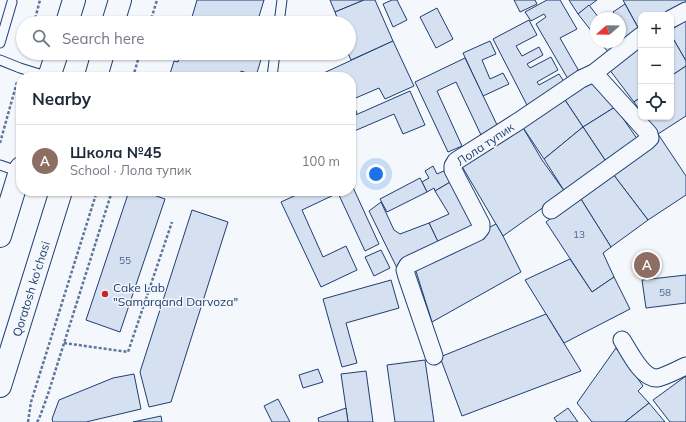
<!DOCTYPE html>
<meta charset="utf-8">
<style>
:root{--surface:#fff;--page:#f2f2f3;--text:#1f2937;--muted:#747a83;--line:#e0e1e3;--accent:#c62828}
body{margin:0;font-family:Mulish,sans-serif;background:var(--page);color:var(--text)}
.controls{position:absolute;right:12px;top:12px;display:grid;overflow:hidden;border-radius:8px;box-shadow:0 1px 3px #0004}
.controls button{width:36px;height:36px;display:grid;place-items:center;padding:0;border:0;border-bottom:1px solid var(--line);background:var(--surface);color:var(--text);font:20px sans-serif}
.compass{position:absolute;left:590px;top:12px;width:36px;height:36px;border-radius:50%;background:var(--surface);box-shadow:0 1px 3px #0004;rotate:250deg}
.you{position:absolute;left:376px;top:174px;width:14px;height:14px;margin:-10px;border:3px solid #fff;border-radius:50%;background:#1a73e8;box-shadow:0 0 0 6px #1a73e833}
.badge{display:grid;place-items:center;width:26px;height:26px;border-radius:50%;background:var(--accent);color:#fff;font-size:13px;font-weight:700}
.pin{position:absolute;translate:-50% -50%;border:2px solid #fff;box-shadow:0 1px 4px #0006}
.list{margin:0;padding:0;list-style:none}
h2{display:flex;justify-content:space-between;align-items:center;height:52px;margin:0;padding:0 16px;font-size:17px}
h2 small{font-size:13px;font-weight:400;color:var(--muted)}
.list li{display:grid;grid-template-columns:26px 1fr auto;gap:12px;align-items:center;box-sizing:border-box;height:72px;padding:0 16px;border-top:1px solid var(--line)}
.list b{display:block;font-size:15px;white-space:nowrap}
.list p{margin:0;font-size:13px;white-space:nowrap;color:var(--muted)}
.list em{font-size:13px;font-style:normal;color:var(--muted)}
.icon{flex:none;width:22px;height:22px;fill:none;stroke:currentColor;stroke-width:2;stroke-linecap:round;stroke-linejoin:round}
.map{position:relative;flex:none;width:686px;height:422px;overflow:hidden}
.search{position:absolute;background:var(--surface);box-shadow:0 1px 3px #0004;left:16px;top:16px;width:340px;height:44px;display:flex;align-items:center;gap:10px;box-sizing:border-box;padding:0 14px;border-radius:22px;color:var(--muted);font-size:15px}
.panel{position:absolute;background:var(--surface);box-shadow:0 1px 3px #0004;left:16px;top:72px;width:340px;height:124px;border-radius:16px}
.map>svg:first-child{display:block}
.building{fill:#d5e0f0;stroke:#1d3f73}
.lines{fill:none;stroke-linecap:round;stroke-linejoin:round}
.lane-casing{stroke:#1d3f73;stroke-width:11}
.street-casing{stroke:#1d3f73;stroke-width:19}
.primary-casing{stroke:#1d3f73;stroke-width:24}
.path{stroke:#5e769c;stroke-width:2.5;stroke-dasharray:3 2;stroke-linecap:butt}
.lane{stroke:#f4f7fb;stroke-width:9}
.street{stroke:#f4f7fb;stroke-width:17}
.primary{stroke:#f4f7fb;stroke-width:22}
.poi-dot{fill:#c62828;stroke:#f4f7fb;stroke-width:1.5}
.labels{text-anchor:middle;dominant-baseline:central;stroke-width:3;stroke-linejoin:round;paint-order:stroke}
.number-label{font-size:10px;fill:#4b6792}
.street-label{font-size:12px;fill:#1d3f73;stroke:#f4f7fb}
.poi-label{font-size:12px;fill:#1d3f73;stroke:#f4f7fb;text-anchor:start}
</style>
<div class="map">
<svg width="686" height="422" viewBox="0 0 686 422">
<rect width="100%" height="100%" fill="#f4f7fb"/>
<g class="building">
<polygon points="197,0 264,0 257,23 202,23 203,20 192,17"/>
<polygon points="330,0 364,0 335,12"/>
<polygon points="364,0 375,0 393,41 351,60 348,53 349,53 349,23 339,23 335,12"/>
<polygon points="392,0 397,0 407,20 393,27 383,4"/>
<polygon points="514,0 535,0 537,4 520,12"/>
<polygon points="547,0 560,0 577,29 560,38 580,73 568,79 536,24 546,17 544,14 531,21 525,12"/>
<polygon points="569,0 597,0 578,14"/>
<polygon points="623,0 686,0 686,7 665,15 641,15 641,33"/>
<polygon points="625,4 641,33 612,57 600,42 620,42 620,25 621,25 620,18 617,18 613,12"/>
<polygon points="589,5 599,18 596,18 596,37 578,14"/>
<polygon points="437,8 453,39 436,48 420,17"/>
<polygon points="529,20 537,35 516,46 522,56 539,47 543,55 527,64 530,68 551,57 558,70 537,82 539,85 559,74 565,83 530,111 493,39"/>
<polygon points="686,20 686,61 671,35 671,30"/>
<polygon points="671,35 686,61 686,66 671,76"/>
<polygon points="393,41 414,86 385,99 379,88 351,100 357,113 351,116 351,77 315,77"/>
<polygon points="490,41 496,54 482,60 490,79 503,73 509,84 483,96 463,53"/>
<polygon points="641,43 641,97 634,102 609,69"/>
<polygon points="180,53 263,53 256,76 241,71 240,77 169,77 174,61 178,62"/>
<polygon points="465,58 498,127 481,135 456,82 437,91 462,146 448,152 415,82"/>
<polygon points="686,66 686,116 658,134 645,117 671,117 671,76"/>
<polygon points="590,80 615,107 583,127 563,97"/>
<polygon points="410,91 425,125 403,134 394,114 352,132 351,129 351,117"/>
<polygon points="563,97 583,127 544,159 522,126"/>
<polygon points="641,97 641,112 634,102"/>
<polygon points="615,107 638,140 607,163 583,127"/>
<polygon points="522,126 542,160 565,192 503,236 460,163"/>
<polygon points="583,127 607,163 565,192 544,159"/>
<polygon points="658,134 686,176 686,195 648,220 613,174"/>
<polygon points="433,166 437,174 446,170 452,181 435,191 434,188 427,192 422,182 429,178 425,171"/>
<polygon points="613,174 648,220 611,247 579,196"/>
<polygon points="420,178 427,192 387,212 380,199"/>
<polygon points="452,181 477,230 441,248 429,223 449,214 435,191"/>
<polygon points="351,183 379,244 365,251 338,193 302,210 323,257 346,246 357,270 321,287 281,202 305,191 351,191"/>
<polygon points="129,191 142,191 165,199 120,332 86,320"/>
<polygon points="579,196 611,247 603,253 614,277 592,292 546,222"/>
<polygon points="381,202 394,230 400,234 429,223 441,248 397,268 369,211"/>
<polygon points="192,210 228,222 171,402 149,407 140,372"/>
<polygon points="496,224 503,236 521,272 432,322 414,265"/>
<polygon points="381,250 390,268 374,276 365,257"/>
<polygon points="570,259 592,292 614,277 630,309 564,343 525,280"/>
<polygon points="686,275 686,303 646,308 642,280"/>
<polygon points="391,280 399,308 346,323 357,363 342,367 323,299"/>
<polygon points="546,314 581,371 462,416 440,357"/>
<polygon points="616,348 643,386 638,391 649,403 625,422 592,422 577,403"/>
<polygon points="425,360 434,422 395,422 387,365"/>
<polygon points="318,369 323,382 303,388 299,375"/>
<polygon points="366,371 373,422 348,422 341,374"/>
<polygon points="134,374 141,409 86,422 53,422 52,419 59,400 113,378"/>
<polygon points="686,376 686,422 670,422 653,400"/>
<polygon points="278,399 290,422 272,422 264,406"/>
<polygon points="649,403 665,422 625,422"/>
<polygon points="346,408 348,422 319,422 318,418"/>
<polygon points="568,408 578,422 557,422 554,418"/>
<polygon points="161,416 162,422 133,422"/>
</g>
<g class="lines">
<defs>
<g id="lane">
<polyline points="279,23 282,0"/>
<polyline points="0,43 12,2"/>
<polyline points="0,60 20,68 49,77"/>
<polyline points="272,77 275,53"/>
<polyline points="0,165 20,172"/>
</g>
<g id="street">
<polyline points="671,19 686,11"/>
<polyline points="551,210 647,141 650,138 649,134 594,73"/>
<path d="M622,340C629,351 642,379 657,378C664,377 679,369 686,366"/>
<polyline points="434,356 407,277 405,270 408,265 478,232 481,228 481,224 453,170 453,166 456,161 519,121 581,79 594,73 641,36"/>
</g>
<g id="primary">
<polyline points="67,23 74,0"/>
<polyline points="113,23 120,0"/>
<polyline points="49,77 57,53"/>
<polyline points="96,77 103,53"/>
<polyline points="0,236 21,168"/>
<path id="s1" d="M0,386L61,191"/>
</g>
</defs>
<use href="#lane" class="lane-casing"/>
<use href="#street" class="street-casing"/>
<use href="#primary" class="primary-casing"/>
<g class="path">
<polyline points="34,23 40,0"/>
<polyline points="150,23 157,0"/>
<polyline points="133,77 140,53"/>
<polyline points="0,143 17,82"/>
<polyline points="64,343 128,352 172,222"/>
<polyline points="28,422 31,402 97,191"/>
<polyline points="37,422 39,419 48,394 112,191"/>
</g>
<use href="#lane" class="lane"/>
<use href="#street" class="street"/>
<use href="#primary" class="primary"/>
</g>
<circle class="poi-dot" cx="105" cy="294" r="4"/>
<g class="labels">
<g class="number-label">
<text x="579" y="234">13</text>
<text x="125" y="260">55</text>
<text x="665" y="292">58</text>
</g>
<g class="street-label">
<text transform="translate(485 144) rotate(-34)">Лола тупик</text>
<text stroke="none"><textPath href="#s1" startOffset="102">Qoratosh ko'chasi</textPath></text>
</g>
<g class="poi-label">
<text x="113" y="287">Cake Lab<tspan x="113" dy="14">"Samarqand Darvoza"</tspan></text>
</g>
</g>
</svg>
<div class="controls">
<button>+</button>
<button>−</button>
<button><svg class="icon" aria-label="locate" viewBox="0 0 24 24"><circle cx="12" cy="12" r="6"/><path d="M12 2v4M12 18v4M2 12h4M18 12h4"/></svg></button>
</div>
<svg class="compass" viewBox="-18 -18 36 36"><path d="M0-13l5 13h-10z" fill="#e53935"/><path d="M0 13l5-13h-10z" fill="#747a83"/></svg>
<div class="you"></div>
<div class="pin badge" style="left:647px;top:265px;background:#8d6e63">A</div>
<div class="search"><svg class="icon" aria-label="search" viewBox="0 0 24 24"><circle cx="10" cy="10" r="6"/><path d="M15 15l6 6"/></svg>Search here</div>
<section class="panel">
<h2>Nearby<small></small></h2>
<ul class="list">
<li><span class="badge" style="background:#8d6e63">A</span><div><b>Школа №45</b><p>School · Лола тупик</p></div><em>100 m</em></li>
</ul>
</section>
</div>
